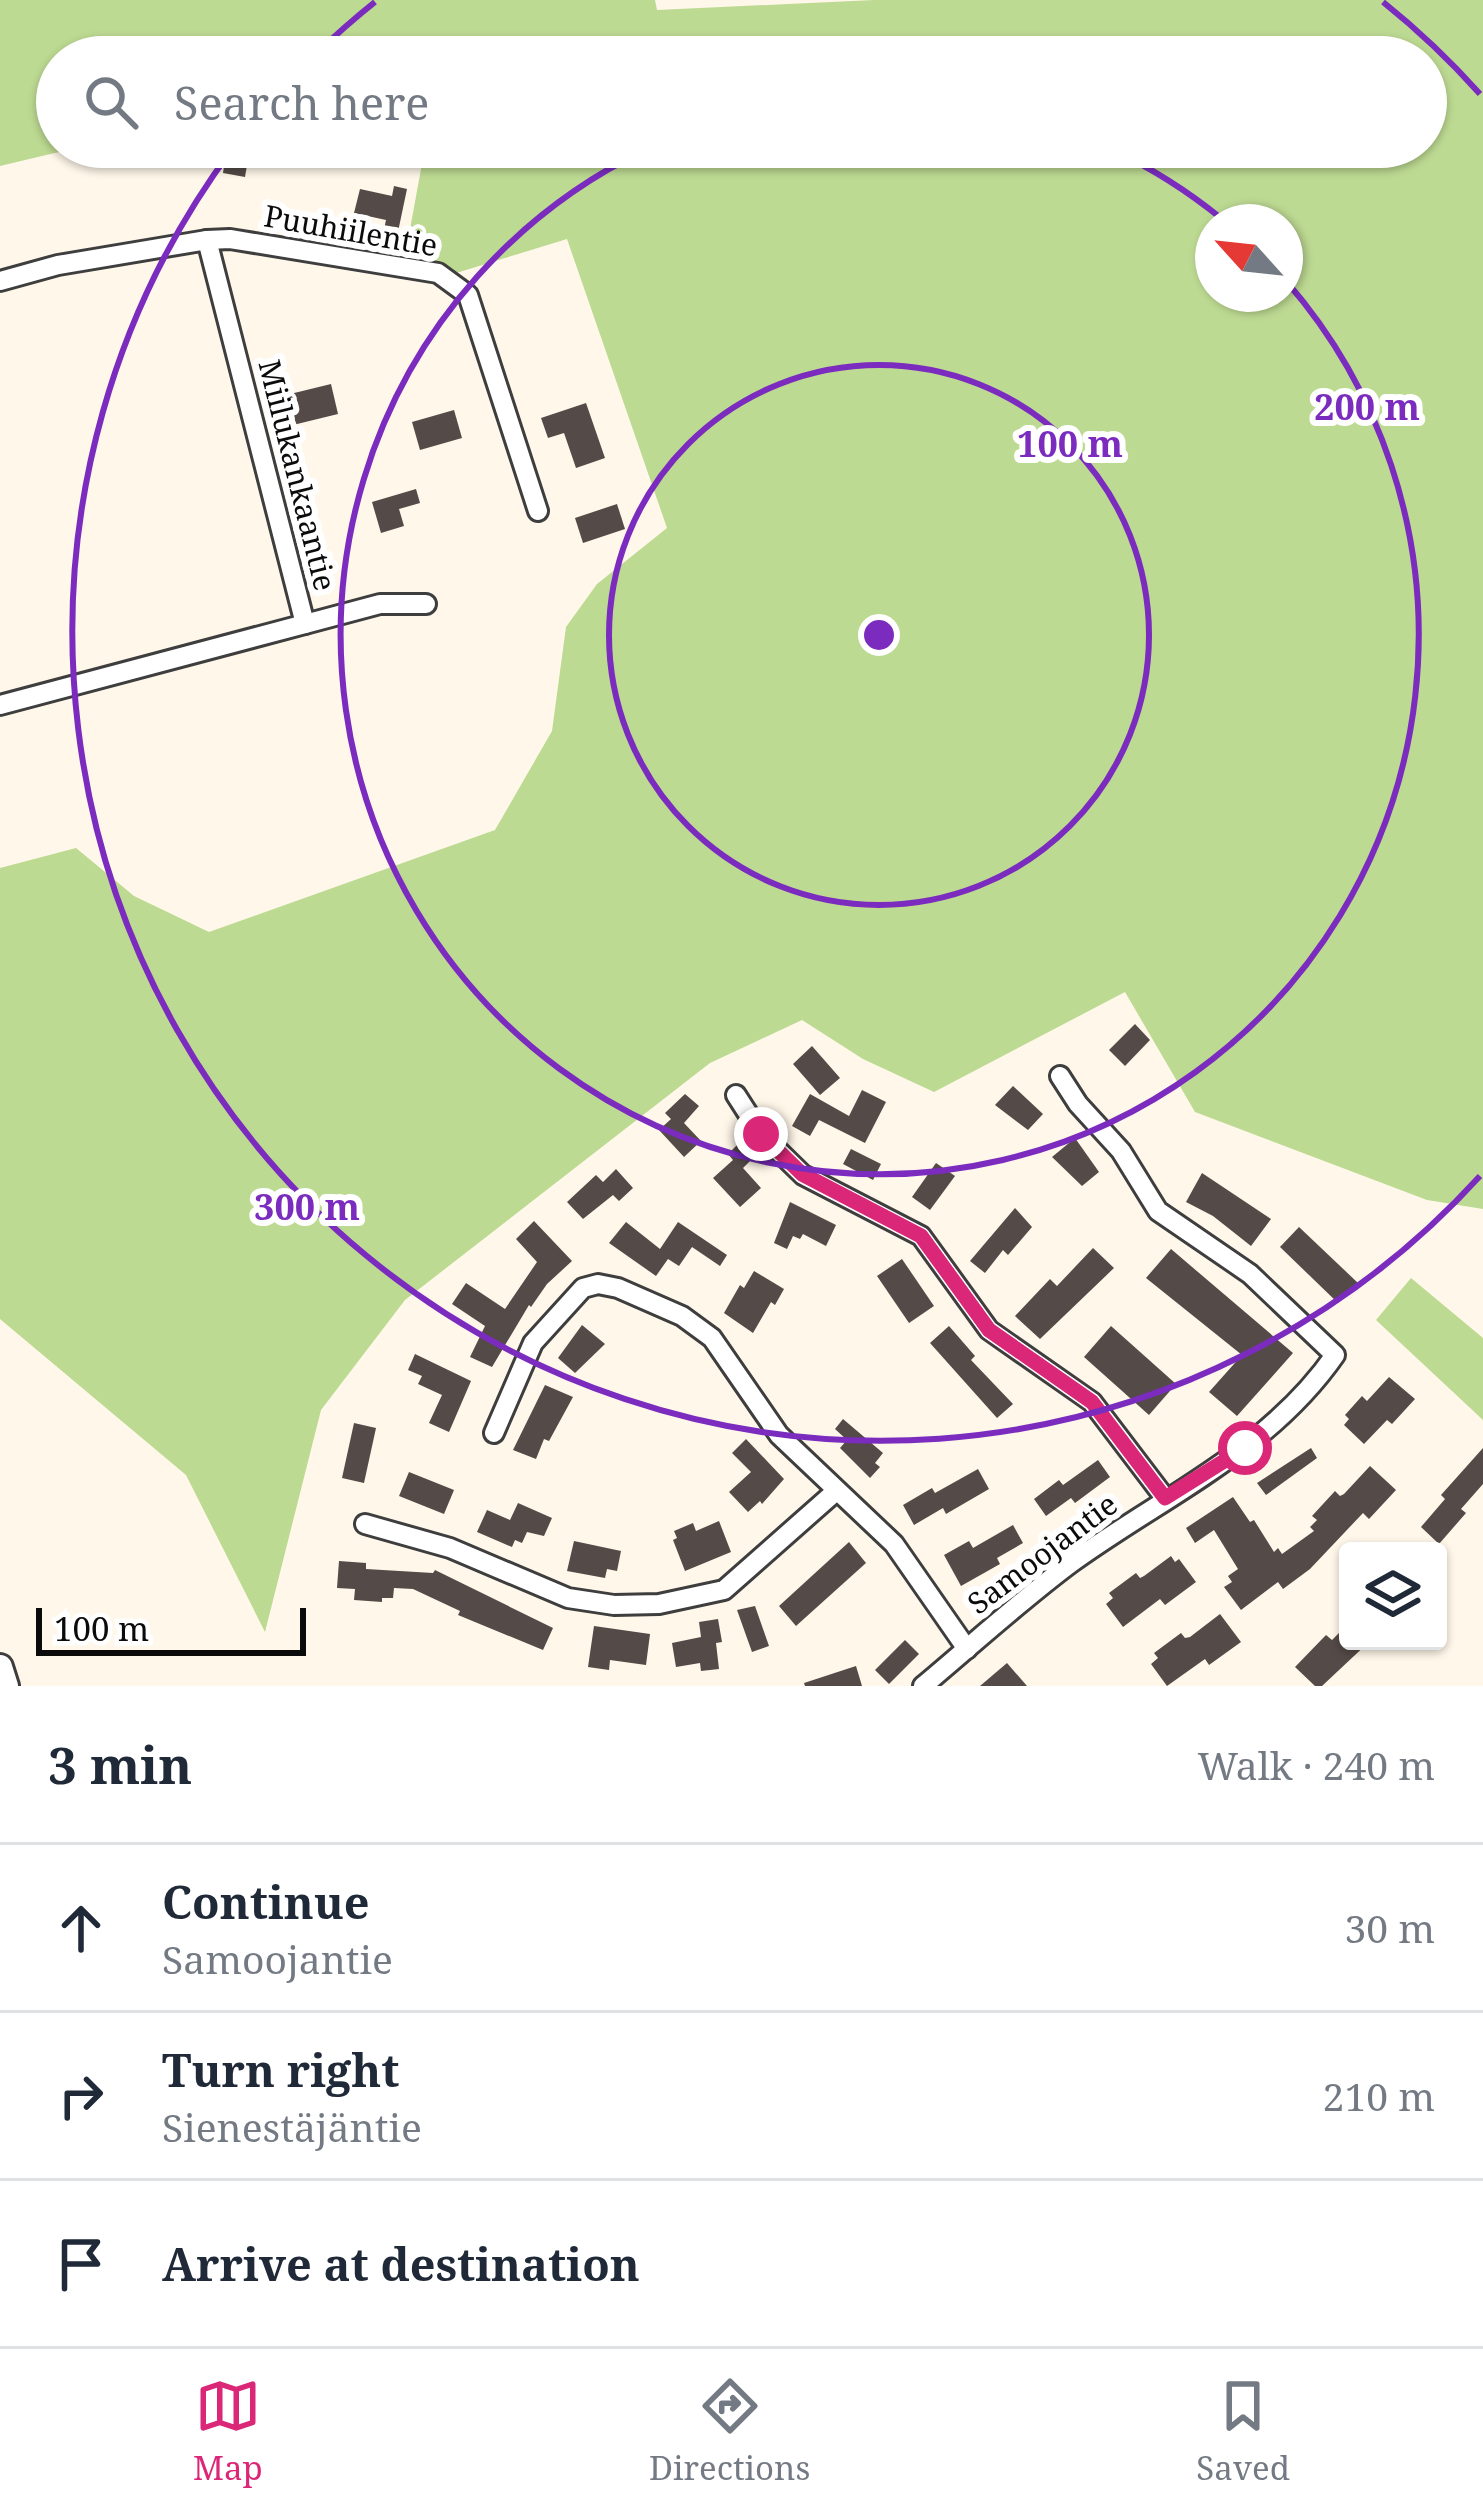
<!DOCTYPE html>
<meta charset="utf-8">
<style>
:root{--surface:#fff;--page:#f6f6f7;--text:#1f2937;--muted:#747a83;--line:#e0e1e3;--accent:#db2777}
body{margin:0;font-family:"Noto Serif",serif;background:var(--page);color:var(--text)}
.controls{position:absolute;right:36px;bottom:36px;display:grid;overflow:hidden;border-radius:12px;box-shadow:0 3px 9px #0004}
.controls button{width:108px;height:108px;display:grid;place-items:center;padding:0;border:0;border-bottom:3px solid var(--line);background:var(--surface);color:var(--text);font:60px sans-serif}
.compass{position:absolute;left:1195px;top:204px;width:108px;height:108px;border-radius:50%;background:var(--surface);box-shadow:0 3px 9px #0004;rotate:297deg}
.scale{position:absolute;left:36px;bottom:30px;width:270px;box-sizing:border-box;padding-left:12px;border:6px solid #0b0b0b;border-top:0;font-size:33px;line-height:42px;white-space:nowrap;color:#0b0b0b;-webkit-text-stroke:9px #fff;paint-order:stroke}
.stop{position:absolute;width:36px;height:36px;margin:-27px;border:9px solid #db2777;border-radius:50%;background:#fff}
.stop.end{background:#db2777;border-color:#fff;box-shadow:0 3px 12px #0008}
.list{margin:0;padding:0;list-style:none}
h2{display:flex;justify-content:space-between;align-items:center;height:156px;margin:0;padding:0 48px;font-size:51px}
h2 small{font-size:39px;font-weight:400;color:var(--muted)}
.list li{display:grid;grid-template-columns:78px 1fr auto;gap:36px;align-items:center;box-sizing:border-box;height:168px;padding:0 48px;border-top:3px solid var(--line)}
.list b{display:block;font-size:45px;white-space:nowrap}
.list p{margin:0;font-size:39px;white-space:nowrap;color:var(--muted)}
.list em{font-size:39px;font-style:normal;color:var(--muted)}
.icon{flex:none;width:66px;height:66px;fill:none;stroke:currentColor;stroke-width:2;stroke-linecap:round;stroke-linejoin:round}
.map{position:relative;flex:none;width:1483px;height:1686px;overflow:hidden}
.search{position:absolute;background:var(--surface);box-shadow:0 3px 9px #0004;left:36px;right:36px;top:36px;height:132px;display:flex;align-items:center;gap:30px;box-sizing:border-box;padding:0 42px;border-radius:66px;color:var(--muted);font-size:45px}
.sheet{height:660px;background:var(--surface)}
nav{display:flex;justify-content:space-around;align-items:center;box-sizing:border-box;height:168px;border-top:3px solid var(--line);background:var(--surface);font-size:33px;color:var(--muted)}
nav a{display:grid;justify-items:center;gap:6px}
nav .on{color:var(--accent)}
.map>svg:first-child{display:block}
.forest{fill:#bdda92;fill-rule:evenodd}
.building{fill:#544a47}
.lines{fill:none;stroke-linecap:round;stroke-linejoin:round}
.minor-casing{stroke:#3e3e3e;stroke-width:24}
.tertiary-casing{stroke:#3e3e3e;stroke-width:30}
.minor{stroke:#fff;stroke-width:18}
.tertiary{stroke:#fff;stroke-width:24}
.route{stroke:#db2777;stroke-width:15}
.ring{fill:none;stroke:#7b2cbf;stroke-width:6}
.labels{text-anchor:middle;dominant-baseline:central;stroke-width:12;stroke-linejoin:round;paint-order:stroke}
.street-label{font-size:30px;fill:#0b0b0b;stroke:#fff}
.centre{fill:#7b2cbf;stroke:#fff;stroke-width:6}
.ring-label{font-size:36px;text-anchor:middle;font-weight:bold;fill:#7b2cbf;stroke:#fff;stroke-width:12;stroke-linejoin:round;paint-order:stroke}
</style>
<div class="map">
<svg width="1483" height="1686" viewBox="0 0 1483 1686">
<rect width="100%" height="100%" fill="#fff7e9"/>
<g class="forest">
<path d="M0,0H655L657,10L874,0H1483V1209L1427,1200L1195,1112L1125,992L934,1092L863,1059L802,1020L710,1063L405,1300L321,1410L265,1632L186,1475L0,1319V868L76,848L134,896L209,932L495,830L552,731L566,627L597,584L667,528L567,239L453,274L406,251L423,158L367,147H1426V57H57V147H80L0,166ZM1213,222H1285V294H1213Z"/>
<polygon points="1411,1278 1483,1338 1483,1420 1376,1320"/>
</g>
<g class="building">
<polygon points="227,147 250,147 245,177 223,173"/>
<polygon points="394,186 407,189 395,246 381,243 386,220 354,213 360,189 392,196"/>
<polygon points="331,384 338,414 293,425 286,395"/>
<polygon points="586,403 605,458 576,468 564,433 548,438 541,418"/>
<polygon points="454,410 462,438 420,450 412,422"/>
<polygon points="416,489 420,503 399,509 404,526 381,533 372,502"/>
<polygon points="617,504 625,529 583,543 575,518"/>
<polygon points="1135,1024 1150,1040 1125,1066 1109,1050"/>
<polygon points="812,1046 840,1078 820,1095 793,1064"/>
<polygon points="1013,1086 1043,1114 1028,1130 995,1105"/>
<polygon points="862,1090 886,1102 865,1143 819,1120 810,1136 792,1126 810,1094 849,1116"/>
<polygon points="685,1094 699,1106 684,1123 701,1141 684,1157 659,1130 671,1119 665,1113"/>
<polygon points="1075,1138 1099,1172 1082,1186 1052,1157"/>
<polygon points="740,1142 754,1157 743,1168 761,1188 740,1207 713,1178 733,1160 728,1154"/>
<polygon points="851,1149 881,1164 873,1180 843,1164"/>
<polygon points="936,1163 955,1176 930,1210 912,1197"/>
<polygon points="616,1169 633,1188 619,1201 613,1195 583,1219 567,1202 596,1175 603,1182"/>
<polygon points="1202,1173 1271,1219 1251,1246 1213,1216 1186,1202"/>
<polygon points="790,1202 836,1225 826,1246 803,1234 800,1239 793,1236 787,1249 774,1243"/>
<polygon points="1015,1208 1032,1227 1008,1255 1003,1250 985,1273 970,1261"/>
<polygon points="534,1221 572,1261 547,1284 531,1307 529,1305 492,1367 470,1357 485,1326 452,1304 466,1283 505,1309 537,1262 516,1239"/>
<polygon points="626,1222 660,1249 678,1222 727,1255 720,1266 692,1247 679,1266 668,1259 656,1276 609,1243"/>
<polygon points="1299,1227 1358,1283 1338,1303 1280,1247"/>
<polygon points="1093,1248 1114,1268 1040,1339 1015,1316 1050,1279 1057,1286"/>
<polygon points="1171,1249 1293,1353 1237,1416 1209,1392 1242,1355 1146,1278"/>
<polygon points="902,1259 934,1306 909,1323 877,1276"/>
<polygon points="754,1271 784,1289 775,1305 771,1302 753,1333 724,1313 740,1285 744,1288"/>
<polygon points="582,1325 605,1344 575,1373 558,1358"/>
<polygon points="949,1326 975,1356 971,1360 1013,1404 997,1418 930,1343"/>
<polygon points="1111,1326 1176,1384 1149,1415 1084,1357"/>
<polygon points="415,1354 471,1381 449,1432 429,1423 442,1395 418,1384 422,1376 408,1370"/>
<polygon points="1389,1377 1415,1399 1392,1424 1387,1420 1364,1444 1344,1425 1349,1419 1345,1415 1362,1396 1367,1401"/>
<polygon points="545,1385 573,1397 549,1441 544,1439 536,1459 513,1450"/>
<polygon points="843,1419 883,1453 875,1463 880,1467 870,1478 840,1448 847,1440 835,1429"/>
<polygon points="354,1423 376,1428 364,1483 342,1478"/>
<polygon points="746,1439 784,1479 762,1504 760,1501 748,1512 729,1492 751,1472 732,1453"/>
<polygon points="1311,1448 1317,1458 1266,1495 1257,1483"/>
<polygon points="1483,1448 1483,1484 1461,1509 1466,1513 1439,1544 1421,1527 1445,1499 1441,1495"/>
<polygon points="1098,1460 1110,1477 1075,1503 1071,1498 1046,1516 1034,1499 1059,1480 1063,1485"/>
<polygon points="1370,1466 1396,1490 1369,1519 1363,1513 1310,1569 1283,1589 1278,1582 1241,1610 1224,1587 1232,1582 1228,1576 1238,1569 1214,1530 1195,1543 1186,1528 1233,1497 1250,1522 1254,1520 1274,1552 1278,1548 1282,1554 1314,1531 1310,1527 1317,1520 1312,1516 1335,1491 1340,1496 1344,1494"/>
<polygon points="978,1469 989,1489 946,1514 943,1508 914,1525 903,1505 932,1488 935,1493"/>
<polygon points="409,1472 454,1490 444,1514 399,1496"/>
<polygon points="518,1503 552,1518 544,1536 527,1532 522,1543 515,1540 512,1547 477,1532 487,1510 510,1520"/>
<polygon points="719,1521 731,1552 685,1571 673,1540 677,1538 674,1531 693,1523 696,1531"/>
<polygon points="1013,1525 1023,1543 997,1558 1000,1564 961,1586 944,1555 969,1541 973,1548"/>
<polygon points="574,1541 621,1551 617,1571 607,1569 605,1578 567,1571"/>
<polygon points="849,1542 866,1563 796,1626 779,1606"/>
<polygon points="1171,1556 1175,1562 1179,1559 1196,1582 1165,1605 1160,1599 1123,1627 1106,1604 1113,1598 1109,1593 1136,1573 1140,1578 1144,1576"/>
<polygon points="339,1561 366,1563 366,1569 433,1573 435,1570 553,1628 543,1650 458,1615 460,1611 413,1589 394,1588 393,1598 382,1598 382,1602 354,1600 355,1589 337,1588"/>
<polygon points="755,1606 769,1646 752,1652 737,1610"/>
<polygon points="1220,1614 1241,1642 1209,1665 1205,1659 1167,1686 1151,1664 1158,1658 1154,1653 1181,1633 1185,1638 1190,1637"/>
<polygon points="718,1619 722,1642 716,1643 719,1669 701,1671 700,1663 676,1667 672,1643 701,1637 699,1622"/>
<polygon points="1348,1624 1348,1641 1370,1641 1322,1686 1315,1686 1295,1667 1326,1635 1332,1640"/>
<polygon points="594,1626 650,1634 646,1665 610,1660 609,1670 588,1667"/>
<polygon points="905,1640 919,1654 889,1684 875,1670"/>
<polygon points="1007,1663 1027,1686 980,1686"/>
<polygon points="856,1666 862,1686 805,1686 804,1683"/>
</g>
<g class="lines">
<defs>
<g id="minor">
<polyline points="207,240 230,239 438,273 468,295 538,511"/>
<polyline points="0,281 58,265 207,240 305,624 0,705"/>
<polyline points="305,624 380,604 426,604"/>
<polyline points="736,1095 761,1134 803,1175 921,1236 989,1330 1092,1402 1165,1498"/>
<polyline points="494,1433 533,1343 583,1288 598,1284 618,1288 682,1316 712,1338 779,1435 894,1544 967,1649"/>
<polyline points="365,1524 450,1548 568,1598 614,1605 659,1604 724,1590 835,1492"/>
<path d="M923,1686C972,1645 1020,1601 1071,1563C1165,1495 1268,1451 1335,1355L1250,1274L1158,1211L1121,1151L1078,1104L1060,1076"/>
</g>
<polyline id="tertiary" points="0,1667 6,1686"/>
</defs>
<use href="#minor" class="minor-casing"/>
<use href="#tertiary" class="tertiary-casing"/>
<use href="#minor" class="minor"/>
<use href="#tertiary" class="tertiary"/>
</g>
<g class="lines">
<polyline class="route" points="761,1134 802,1174 921,1236 989,1330 1092,1402 1165,1498 1245,1448"/>
</g>
<g class="ring">
<circle cx="879" cy="635" r="270"/>
<path d="M1111 149A539 539 0 0 1 1222 219M1286 281A539 539 0 1 1 647 149"/>
<path d="M1480 1176A809 809 0 0 1 233 148M317 53A809 809 0 0 1 375 2M1383 2A809 809 0 0 1 1480 94"/>
</g>
<g class="labels">
<g class="street-label">
<text transform="translate(351 230) rotate(10)">Puuhiilentie</text>
<text transform="translate(298 475) rotate(76)">Miilukankaantie</text>
<text transform="translate(1042 1553) rotate(-37)">Samoojantie</text>
</g>
</g>
<circle cx="879" cy="635" r="18" class="centre"/>
<g class="ring-label">
<text x="1367" y="420">200 m</text>
<text x="1070" y="457">100 m</text>
<text x="307" y="1220">300 m</text>
</g>
</svg>
<div class="controls">
<button><svg class="icon" aria-label="layers" viewBox="0 0 24 24"><path d="M12 4l9 5-9 5-9-5zM3 14l9 5 9-5"/></svg></button>
</div>
<svg class="compass" viewBox="-18 -18 36 36"><path d="M0-13l5 13h-10z" fill="#e53935"/><path d="M0 13l5-13h-10z" fill="#747a83"/></svg>
<div class="scale">100 m</div>
<div class="stop" style="left:1245px;top:1448px"></div>
<div class="stop end" style="left:761px;top:1134px"></div>
<div class="search"><svg class="icon" aria-label="search" viewBox="0 0 24 24"><circle cx="10" cy="10" r="6"/><path d="M15 15l6 6"/></svg>Search here</div>
</div>
<section class="sheet">
<h2>3 min<small>Walk · 240 m</small></h2>
<ul class="list">
<li><svg class="icon" aria-label="ahead" viewBox="0 0 24 24"><path d="M12 20V5M6 11l6-6 6 6"/></svg><div><b>Continue</b><p>Samoojantie</p></div><em>30 m</em></li>
<li><svg class="icon" aria-label="right" viewBox="0 0 24 24"><path d="M7 20v-9h11M14 6l5 5-5 5"/></svg><div><b>Turn right</b><p>Sienestäjäntie</p></div><em>210 m</em></li>
<li><svg class="icon" aria-label="arrive" viewBox="0 0 24 24"><path d="M6 21V4h12l-3 4 3 4H6"/></svg><div><b>Arrive at destination</b></div></li>
</ul>
</section>
<nav>
<a class="on"><svg class="icon" aria-label="map" viewBox="0 0 24 24"><path d="M3 6l6-2 6 2 6-2v14l-6 2-6-2-6 2zM9 4v14M15 6v14"/></svg>Map</a>
<a><svg class="icon" aria-label="directions" viewBox="0 0 24 24"><path d="M12 3l9 9-9 9-9-9zM9 14v-3h6M13 9l2 2-2 2"/></svg>Directions</a>
<a><svg class="icon" aria-label="saved" viewBox="0 0 24 24"><path d="M7 4h10v16l-5-4-5 4z"/></svg>Saved</a>
</nav>
